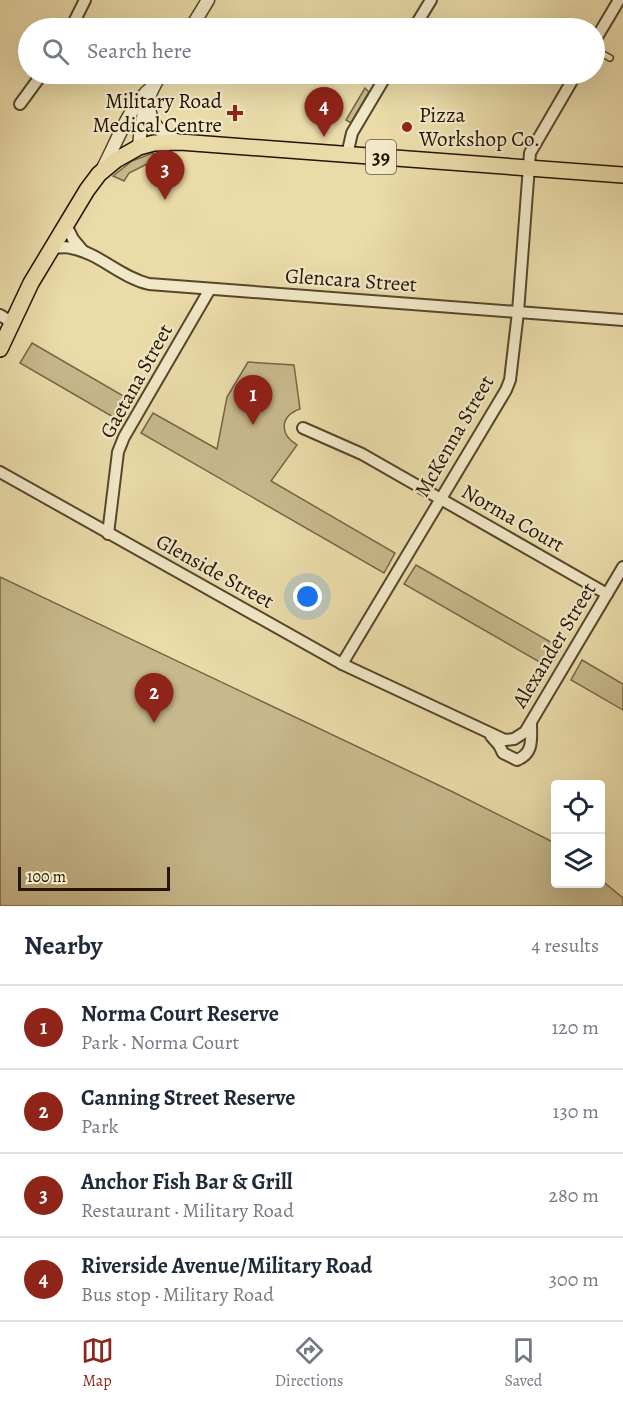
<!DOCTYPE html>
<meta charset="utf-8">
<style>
:root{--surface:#fff;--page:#f2f2f3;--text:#1f2937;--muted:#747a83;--line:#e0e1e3;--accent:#8f2418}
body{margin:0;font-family:Alegreya,serif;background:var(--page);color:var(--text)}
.controls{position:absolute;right:18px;bottom:18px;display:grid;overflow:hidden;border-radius:6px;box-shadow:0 6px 24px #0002}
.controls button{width:54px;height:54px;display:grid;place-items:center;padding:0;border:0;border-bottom:2px solid var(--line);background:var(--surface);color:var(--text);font:30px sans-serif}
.scale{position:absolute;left:18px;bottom:15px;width:152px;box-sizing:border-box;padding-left:6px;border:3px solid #241400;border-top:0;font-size:16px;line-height:21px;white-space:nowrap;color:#241400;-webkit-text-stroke:4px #f1e8c7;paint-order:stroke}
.you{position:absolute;left:308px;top:597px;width:21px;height:21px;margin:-15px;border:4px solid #fff;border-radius:50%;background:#1a73e8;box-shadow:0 0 0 9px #1a73e833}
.badge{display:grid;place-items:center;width:39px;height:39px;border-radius:50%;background:var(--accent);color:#fff;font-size:20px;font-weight:700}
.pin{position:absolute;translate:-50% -50px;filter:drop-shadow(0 2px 3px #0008)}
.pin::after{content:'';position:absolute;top:32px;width:21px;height:18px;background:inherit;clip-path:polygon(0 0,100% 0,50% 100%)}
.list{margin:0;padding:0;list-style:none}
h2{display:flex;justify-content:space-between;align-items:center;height:78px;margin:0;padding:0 24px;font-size:26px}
h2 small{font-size:20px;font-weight:400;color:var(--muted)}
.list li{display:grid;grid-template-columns:39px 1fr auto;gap:18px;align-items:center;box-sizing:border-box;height:84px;padding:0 24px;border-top:2px solid var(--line)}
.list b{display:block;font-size:22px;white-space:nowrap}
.list p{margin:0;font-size:20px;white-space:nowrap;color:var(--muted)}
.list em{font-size:20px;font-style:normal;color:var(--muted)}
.icon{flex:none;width:33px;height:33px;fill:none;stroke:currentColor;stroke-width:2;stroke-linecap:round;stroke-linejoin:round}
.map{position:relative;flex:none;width:623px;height:906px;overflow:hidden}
.search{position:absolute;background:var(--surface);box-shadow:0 6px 24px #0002;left:18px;right:18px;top:18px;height:66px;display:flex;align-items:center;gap:15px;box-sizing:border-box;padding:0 21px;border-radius:33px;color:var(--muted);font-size:22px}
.sheet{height:414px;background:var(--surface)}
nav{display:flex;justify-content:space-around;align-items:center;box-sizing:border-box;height:84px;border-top:2px solid var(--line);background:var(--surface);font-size:16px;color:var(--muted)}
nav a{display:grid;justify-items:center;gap:3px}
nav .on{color:var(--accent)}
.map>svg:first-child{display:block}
.green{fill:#c8b98c;stroke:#766646;stroke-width:1.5}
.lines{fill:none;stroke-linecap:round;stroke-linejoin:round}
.service-casing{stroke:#56462a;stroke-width:8}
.minor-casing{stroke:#56462a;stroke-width:14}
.tertiary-casing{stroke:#56462a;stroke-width:15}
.primary-casing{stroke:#241400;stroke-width:18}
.service{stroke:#f1e8c7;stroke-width:5}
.minor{stroke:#f1e8c7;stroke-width:10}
.tertiary{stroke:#f1e8c7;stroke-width:12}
.primary{stroke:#eadba9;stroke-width:15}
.poi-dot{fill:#8f2418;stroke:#f1e8c7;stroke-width:2}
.labels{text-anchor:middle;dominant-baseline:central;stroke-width:4.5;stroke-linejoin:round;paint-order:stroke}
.shield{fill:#f1e8c7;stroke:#62543c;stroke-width:1.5}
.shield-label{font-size:20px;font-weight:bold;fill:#241400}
.poi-label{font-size:21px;fill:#241400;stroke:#f1e8c7;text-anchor:end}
.street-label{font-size:21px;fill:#241400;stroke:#f1e8c7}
</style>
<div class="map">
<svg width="623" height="906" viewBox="0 0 623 906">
<rect width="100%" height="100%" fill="#eadba9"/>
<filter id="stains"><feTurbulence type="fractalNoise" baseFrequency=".00333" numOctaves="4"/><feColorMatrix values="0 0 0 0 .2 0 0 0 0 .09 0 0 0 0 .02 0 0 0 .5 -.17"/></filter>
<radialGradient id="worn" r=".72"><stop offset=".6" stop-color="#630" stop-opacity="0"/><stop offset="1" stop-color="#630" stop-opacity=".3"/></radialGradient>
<g class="green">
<polygon points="365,88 369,92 351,123 346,120"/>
<polygon points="153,153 155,160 129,173 124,181 113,176 132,161"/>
<polygon points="32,343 132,401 120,421 20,363"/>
<path d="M248,362L294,365L300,409C280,416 279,434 297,445L271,481L395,553L384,573L141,433L153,413L217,449L227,397Z"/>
<polygon points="416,565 561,648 550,668 404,584"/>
<polygon points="0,577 453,792 555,843 556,884 600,884 601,880 623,898 623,906 0,906"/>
<polygon points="582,660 623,684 623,710 571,680"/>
</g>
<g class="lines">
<defs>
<polyline id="service" points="594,49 610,58"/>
<g id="minor">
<polyline points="71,28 85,0"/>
<polyline points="414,28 431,0"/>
<polyline points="594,42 619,0"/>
<polyline points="20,104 42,74"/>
<polyline points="347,155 352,133 387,74"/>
<polyline points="66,225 73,239 83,251"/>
<path d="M52,248C58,248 66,246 71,248C99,253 120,277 149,284L623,320"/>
<polyline points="0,315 11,322"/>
<polyline points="303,428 362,454 607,594"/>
<polyline points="0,472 342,664 505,740 514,739 525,732 623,567"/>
<polyline points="108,534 118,452 124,437 210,289"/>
<polyline points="342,664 506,390 510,380 518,312 530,153 576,74"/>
<path d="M491,736L499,745L503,753L517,760C534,753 531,739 531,724"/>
</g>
<g id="tertiary">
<polyline points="191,28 208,0"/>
<path d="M148,103C151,127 160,132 180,142"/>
<path d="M139,147C141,120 146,96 161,74"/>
<path d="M102,170C116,144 129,106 152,87"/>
</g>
<polyline id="primary" points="0,349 31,283 87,190 99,174 116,160 139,147 154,143 180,142 623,175"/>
</defs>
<use href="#service" class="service-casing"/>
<use href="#minor" class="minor-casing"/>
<use href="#tertiary" class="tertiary-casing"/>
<use href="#primary" class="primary-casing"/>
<use href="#service" class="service"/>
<use href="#minor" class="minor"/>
<use href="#tertiary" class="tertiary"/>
<use href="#primary" class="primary"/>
</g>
<g class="poi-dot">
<path d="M232 104h6v6h6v6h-6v6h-6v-6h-6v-6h6z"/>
<circle cx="407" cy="127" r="6"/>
</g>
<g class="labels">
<rect class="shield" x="366" y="140" width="30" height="34" rx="4.5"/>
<g class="shield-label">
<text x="381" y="157">39</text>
</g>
<g class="poi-label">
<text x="222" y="101">Military Road<tspan x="222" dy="24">Medical Centre</tspan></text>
<text x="419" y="115" text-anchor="start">Pizza<tspan x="419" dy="24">Workshop Co.</tspan></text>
</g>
<g class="street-label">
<text transform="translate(351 280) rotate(4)">Glencara Street</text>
<text transform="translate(136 381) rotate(-61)">Gaetana Street</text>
<text transform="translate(454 436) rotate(-60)">McKenna Street</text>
<text transform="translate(513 518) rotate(30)">Norma Court</text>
<text transform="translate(215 571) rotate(29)">Glenside Street</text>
<text transform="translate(554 645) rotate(-59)">Alexander Street</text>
</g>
</g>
<rect width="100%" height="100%" filter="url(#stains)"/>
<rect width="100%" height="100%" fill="url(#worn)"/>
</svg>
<div class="controls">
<button><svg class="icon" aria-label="locate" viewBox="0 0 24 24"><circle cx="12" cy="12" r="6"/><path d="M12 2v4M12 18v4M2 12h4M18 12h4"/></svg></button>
<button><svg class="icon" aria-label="layers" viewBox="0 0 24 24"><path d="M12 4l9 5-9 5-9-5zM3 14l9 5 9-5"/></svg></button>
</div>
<div class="scale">100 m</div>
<div class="you"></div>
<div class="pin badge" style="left:253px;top:425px">1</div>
<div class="pin badge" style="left:154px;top:723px">2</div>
<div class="pin badge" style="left:165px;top:200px">3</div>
<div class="pin badge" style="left:324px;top:137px">4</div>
<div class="search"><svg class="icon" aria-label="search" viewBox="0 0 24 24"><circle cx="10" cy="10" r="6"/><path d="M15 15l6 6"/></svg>Search here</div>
</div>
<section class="sheet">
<h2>Nearby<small>4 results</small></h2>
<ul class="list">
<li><span class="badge">1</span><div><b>Norma Court Reserve</b><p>Park · Norma Court</p></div><em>120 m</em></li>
<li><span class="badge">2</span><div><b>Canning Street Reserve</b><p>Park</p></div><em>130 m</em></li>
<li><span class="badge">3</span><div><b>Anchor Fish Bar &amp; Grill</b><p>Restaurant · Military Road</p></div><em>280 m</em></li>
<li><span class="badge">4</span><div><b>Riverside Avenue/Military Road</b><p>Bus stop · Military Road</p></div><em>300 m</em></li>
</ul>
</section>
<nav>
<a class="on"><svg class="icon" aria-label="map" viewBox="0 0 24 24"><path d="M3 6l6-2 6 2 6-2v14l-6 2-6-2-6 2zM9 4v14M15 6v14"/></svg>Map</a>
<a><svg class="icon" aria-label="directions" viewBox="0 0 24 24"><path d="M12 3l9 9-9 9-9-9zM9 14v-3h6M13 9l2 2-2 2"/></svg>Directions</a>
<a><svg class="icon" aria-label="saved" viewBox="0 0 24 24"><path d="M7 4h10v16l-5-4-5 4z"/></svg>Saved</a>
</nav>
